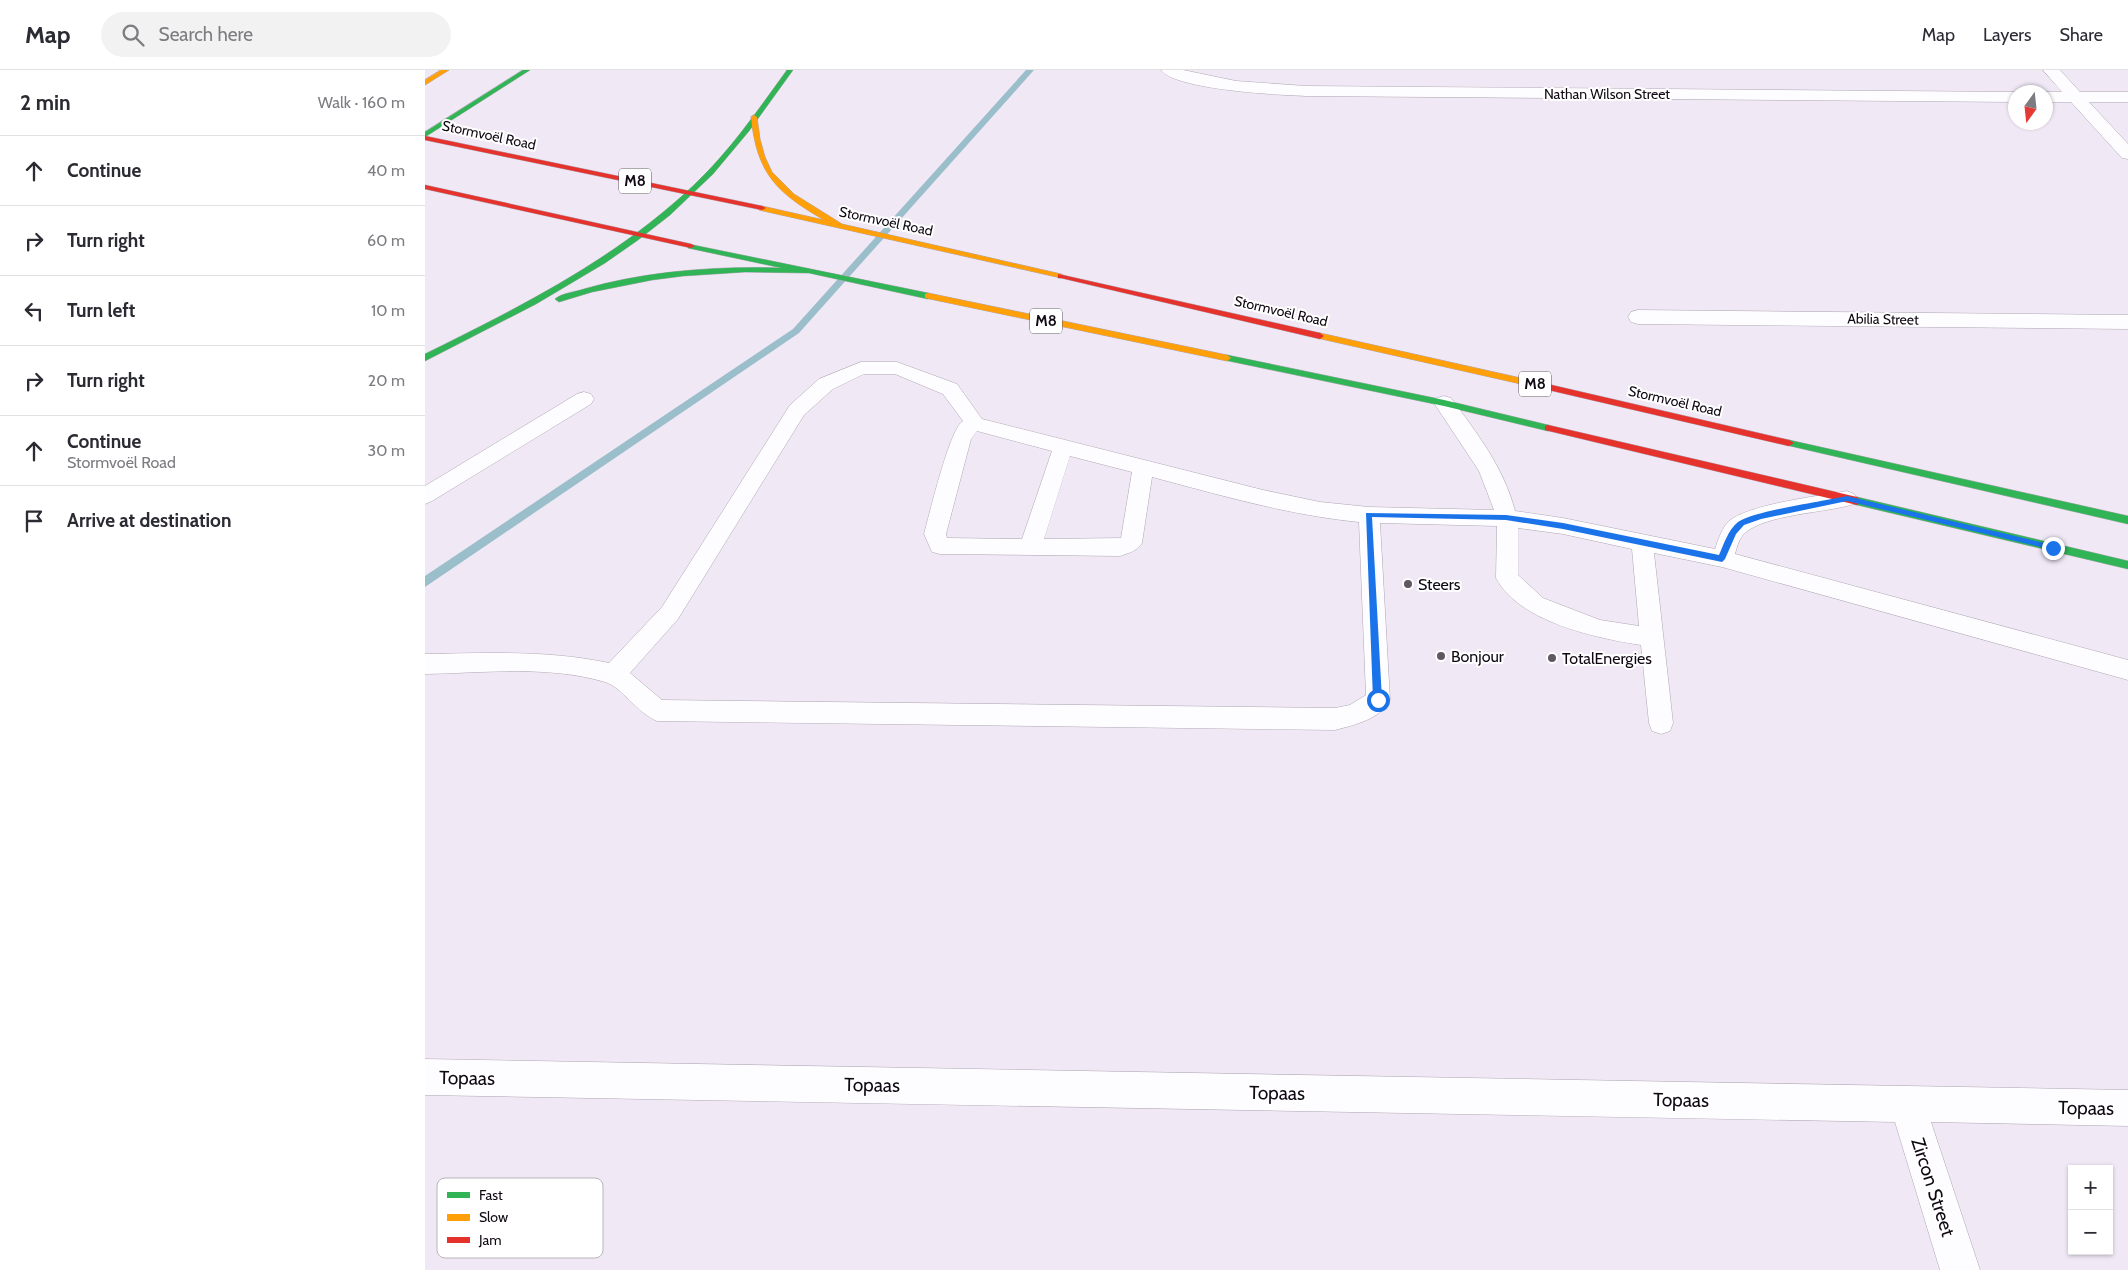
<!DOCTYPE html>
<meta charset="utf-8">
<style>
:root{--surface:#fff;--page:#f2f2f3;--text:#2b2b33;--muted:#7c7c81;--line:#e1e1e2}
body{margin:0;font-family:Cabin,sans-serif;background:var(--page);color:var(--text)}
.controls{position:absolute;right:15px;bottom:15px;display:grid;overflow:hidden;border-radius:0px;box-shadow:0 1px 4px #0004}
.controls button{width:45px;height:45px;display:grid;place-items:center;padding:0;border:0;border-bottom:1px solid var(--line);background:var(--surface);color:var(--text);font:25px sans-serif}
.compass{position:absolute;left:1583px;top:15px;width:45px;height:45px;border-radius:50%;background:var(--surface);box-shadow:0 1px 4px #0004;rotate:195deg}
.stop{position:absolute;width:15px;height:15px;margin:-11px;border:4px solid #1a73e8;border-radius:50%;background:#fff}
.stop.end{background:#1a73e8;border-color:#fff;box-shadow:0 1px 5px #0008}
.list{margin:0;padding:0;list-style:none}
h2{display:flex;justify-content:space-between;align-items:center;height:65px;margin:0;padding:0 20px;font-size:21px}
h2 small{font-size:16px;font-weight:400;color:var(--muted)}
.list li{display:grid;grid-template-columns:32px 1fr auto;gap:15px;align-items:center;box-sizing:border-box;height:70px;padding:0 20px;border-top:1px solid var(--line)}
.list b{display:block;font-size:19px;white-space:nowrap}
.list p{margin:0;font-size:16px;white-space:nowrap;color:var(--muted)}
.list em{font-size:16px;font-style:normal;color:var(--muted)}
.icon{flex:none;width:28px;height:28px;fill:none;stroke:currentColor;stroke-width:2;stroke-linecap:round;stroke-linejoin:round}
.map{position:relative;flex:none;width:1703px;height:1200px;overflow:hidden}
header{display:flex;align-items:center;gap:30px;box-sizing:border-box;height:70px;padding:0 25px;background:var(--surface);border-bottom:1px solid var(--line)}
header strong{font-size:24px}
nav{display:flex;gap:28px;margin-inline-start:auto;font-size:18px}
.search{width:350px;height:45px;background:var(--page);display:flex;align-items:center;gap:12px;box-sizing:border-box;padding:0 18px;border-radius:28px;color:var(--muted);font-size:19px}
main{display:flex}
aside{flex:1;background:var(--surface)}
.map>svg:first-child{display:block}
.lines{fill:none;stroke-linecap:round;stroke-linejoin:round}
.stream{fill:#9abeca;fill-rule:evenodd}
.lane-casing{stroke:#aea7b3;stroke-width:1}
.street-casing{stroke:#aea7b3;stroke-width:1}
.fast-casing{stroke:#aea7b3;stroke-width:1}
.slow-casing{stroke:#aea7b3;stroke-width:1}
.jam-casing{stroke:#aea7b3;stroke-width:1}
.lane{fill:#fdfcfe;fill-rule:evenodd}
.street{fill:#fdfcfe;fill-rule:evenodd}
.fast{fill:#30b455;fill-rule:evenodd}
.slow{fill:#ff9f0a;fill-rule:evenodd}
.jam{fill:#e5322d;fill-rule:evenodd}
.route{fill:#1a73e8}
.poi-dot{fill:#5f5762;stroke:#fff;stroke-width:2}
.labels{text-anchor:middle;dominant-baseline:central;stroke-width:4;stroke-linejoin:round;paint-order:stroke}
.far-street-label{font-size:14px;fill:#100913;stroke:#fff}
.shield{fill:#fff;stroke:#58535a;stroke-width:1}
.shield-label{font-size:15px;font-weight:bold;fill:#100913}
.poi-label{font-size:16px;fill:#100913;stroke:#fff;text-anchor:start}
.near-street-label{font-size:19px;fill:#100913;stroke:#fff}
.key{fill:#fff;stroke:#b7b5b8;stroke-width:1}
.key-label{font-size:14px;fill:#100913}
</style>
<header>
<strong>Map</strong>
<div class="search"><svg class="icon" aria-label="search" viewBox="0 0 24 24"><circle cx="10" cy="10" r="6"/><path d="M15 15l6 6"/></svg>Search here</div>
<nav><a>Map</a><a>Layers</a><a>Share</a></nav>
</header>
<main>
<aside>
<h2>2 min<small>Walk · 160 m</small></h2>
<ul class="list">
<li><svg class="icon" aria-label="ahead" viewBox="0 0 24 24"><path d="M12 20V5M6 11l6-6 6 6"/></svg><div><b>Continue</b></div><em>40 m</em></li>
<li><svg class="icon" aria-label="right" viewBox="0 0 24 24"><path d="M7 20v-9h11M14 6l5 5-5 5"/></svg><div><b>Turn right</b></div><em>60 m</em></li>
<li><svg class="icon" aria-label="left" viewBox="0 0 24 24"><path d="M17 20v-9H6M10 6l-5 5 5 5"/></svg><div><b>Turn left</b></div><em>10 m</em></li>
<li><svg class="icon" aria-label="right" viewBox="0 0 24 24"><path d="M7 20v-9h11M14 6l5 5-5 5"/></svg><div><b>Turn right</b></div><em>20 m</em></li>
<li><svg class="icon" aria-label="ahead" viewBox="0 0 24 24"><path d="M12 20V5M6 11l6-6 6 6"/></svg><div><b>Continue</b><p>Stormvoël Road</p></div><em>30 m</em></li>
<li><svg class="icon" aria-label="arrive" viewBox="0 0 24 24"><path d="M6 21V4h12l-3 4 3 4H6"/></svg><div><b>Arrive at destination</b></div></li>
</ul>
</aside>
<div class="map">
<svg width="1703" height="1200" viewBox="0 0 1703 1200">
<rect width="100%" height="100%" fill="#f1e8f6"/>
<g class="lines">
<polygon class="stream" points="601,0 609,0 374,263 0,517 0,506 368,259"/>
<defs>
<g id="lane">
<path d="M436,292H472L532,314L557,349L838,420L895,432L944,437L1069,440L1054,401L1009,333L1012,328L1019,326L1026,328C1052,363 1079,398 1090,441L1138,448L1290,479C1293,470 1297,458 1304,451C1325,434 1394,426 1422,421L1429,424L1432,429L1429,434C1401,443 1341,444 1320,463C1314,468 1312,477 1310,484L1703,590V610L1297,497L1229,483L1248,653L1245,661L1236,664L1227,661L1224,653L1216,575C1171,568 1094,552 1071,508L1072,456L955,453L965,630C956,649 929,655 910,660L232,651C212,643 197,617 180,612C123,595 58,603 0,604V584C62,583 123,580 184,593L237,537L365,335L394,309ZM439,304H470L518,324L538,351C525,357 504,446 499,464L507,482L515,484L695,486C704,483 712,481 717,473L727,407C795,425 863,445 934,452L941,625L925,635L910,638L237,630L205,603L253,549L379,345L408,319ZM552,361L627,381L597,469L522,468L521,464L546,369ZM645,386L707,402L696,468L619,469ZM1093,458L1138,464L1207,479L1214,556L1175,550L1118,528L1093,505Z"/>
<polygon points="159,322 166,324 169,329 166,334 7,431 0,434 0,416 152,324"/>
</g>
<g id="street">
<path d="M736,0H758L811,11L881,16L1592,22L1590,32L881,26C855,25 750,20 736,0Z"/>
<polygon points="1618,0 1635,0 1655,22 1703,22 1703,32 1664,32 1703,74 1703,89 1697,88 1646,32 1620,32 1620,22 1618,22 1637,22"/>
<polygon points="1213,240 1703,245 1703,259 1213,254 1206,252 1203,247 1206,242"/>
<polygon points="0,989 1703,1020 1703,1056 1506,1052 1555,1200 1515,1200 1470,1052 0,1025"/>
</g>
<g id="fast">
<polygon points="98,0 105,0 0,67 0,62"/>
<path d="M362,0H368L324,61L288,104L245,145L213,170L180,193L111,234L0,291V284C95,237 191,189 269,115C305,81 333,40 362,0Z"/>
<path d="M263,174L503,223L507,226L503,229L384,203L320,202L258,206L227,210L167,222L134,232L130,229C137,223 150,222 159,219C222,201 291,196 357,198L263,178Z"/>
<polygon points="802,285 1019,330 1123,355 1128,358 1123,361 1019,336 799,290 798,288"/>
<polygon points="1364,370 1703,446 1703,454 1361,375 1359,373"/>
<polygon points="1432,427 1703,491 1703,499 1428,434 1427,431 1428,428"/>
</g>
<g id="slow">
<polygon points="16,0 24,0 0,15 0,10"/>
<path d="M329,45L332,47L335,69L340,87L347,102L369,124L417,154L636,204L640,206L636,208L334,140L333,138L337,136L399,150C351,122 332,104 326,47Z"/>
<polygon points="503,223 802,285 806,288 802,291 500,228 500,224"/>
<polygon points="895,263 1118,313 1123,316 1118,319 892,268 892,264"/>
</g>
<g id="jam">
<polygon points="0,66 337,136 341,138 337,140 0,70"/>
<polygon points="0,115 266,174 270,176 266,178 0,119"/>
<polygon points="633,204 895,263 899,266 895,269 636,208 633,208"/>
<polygon points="1118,313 1364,370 1369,373 1364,376 1115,318 1113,316"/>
<polygon points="1123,355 1432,427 1437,431 1432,435 1120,360 1120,356"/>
</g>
</defs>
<use href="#lane" class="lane-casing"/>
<use href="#street" class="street-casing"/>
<use href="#fast" class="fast-casing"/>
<use href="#slow" class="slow-casing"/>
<use href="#jam" class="jam-casing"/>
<use href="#lane" class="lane"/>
<use href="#street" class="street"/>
<use href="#fast" class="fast"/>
<use href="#slow" class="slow"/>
<use href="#jam" class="jam"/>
</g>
<path class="route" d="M1422,426L1628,475L1631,478L1628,480L1422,431L1336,449L1319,455L1311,464L1300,489L1297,492L1138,459L1081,450L947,447L957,630L953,634L948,630L941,443L1081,445L1138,453L1294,485C1299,474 1303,460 1313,452C1329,441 1400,431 1422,426Z"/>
<g class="poi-dot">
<circle cx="983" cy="514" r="5"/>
<circle cx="1016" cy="586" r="5"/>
<circle cx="1127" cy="588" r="5"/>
</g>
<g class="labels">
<g class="far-street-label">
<text x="1182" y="24">Nathan Wilson Street</text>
<text transform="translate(64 65) rotate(12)">Stormvoël Road</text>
<text transform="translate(461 151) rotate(12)">Stormvoël Road</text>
<text transform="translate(856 241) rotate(13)">Stormvoël Road</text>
<text transform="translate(1458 249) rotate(1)">Abilia Street</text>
<text transform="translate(1250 331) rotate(13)">Stormvoël Road</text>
</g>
<g class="shield">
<rect x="194" y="98.5" width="32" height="25" rx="4"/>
<rect x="605" y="238.5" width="32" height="25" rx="4"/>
<rect x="1094" y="301.5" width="32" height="25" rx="4"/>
</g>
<g class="shield-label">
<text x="210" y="111">M8</text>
<text x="621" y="251">M8</text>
<text x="1110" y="314">M8</text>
</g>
<g class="poi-label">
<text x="993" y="514">Steers</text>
<text x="1026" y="586">Bonjour</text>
<text x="1137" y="588">TotalEnergies</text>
</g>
<g class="near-street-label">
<text transform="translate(42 1008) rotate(1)">Topaas</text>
<text transform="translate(447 1015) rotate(1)">Topaas</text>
<text transform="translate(852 1023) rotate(1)">Topaas</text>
<text transform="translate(1256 1030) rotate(1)">Topaas</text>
<text transform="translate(1661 1038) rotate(1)">Topaas</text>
<text transform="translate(1508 1117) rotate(72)">Zircon Street</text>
</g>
</g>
<rect x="12" y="1108" width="166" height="80" rx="8" class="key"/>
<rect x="22" y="1122" width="23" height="6" fill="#30b455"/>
<rect x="22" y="1144" width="23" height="7" fill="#ff9f0a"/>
<rect x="22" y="1167" width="23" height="6" fill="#e5322d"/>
<g class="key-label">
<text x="54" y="1130">Fast</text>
<text x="54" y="1152">Slow</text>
<text x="54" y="1175">Jam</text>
</g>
</svg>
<div class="controls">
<button>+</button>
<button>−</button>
</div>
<svg class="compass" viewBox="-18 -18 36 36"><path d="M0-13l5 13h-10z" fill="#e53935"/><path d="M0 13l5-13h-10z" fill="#7c7c81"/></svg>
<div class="stop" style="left:953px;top:630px"></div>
<div class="stop end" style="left:1628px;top:478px"></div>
</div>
</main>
